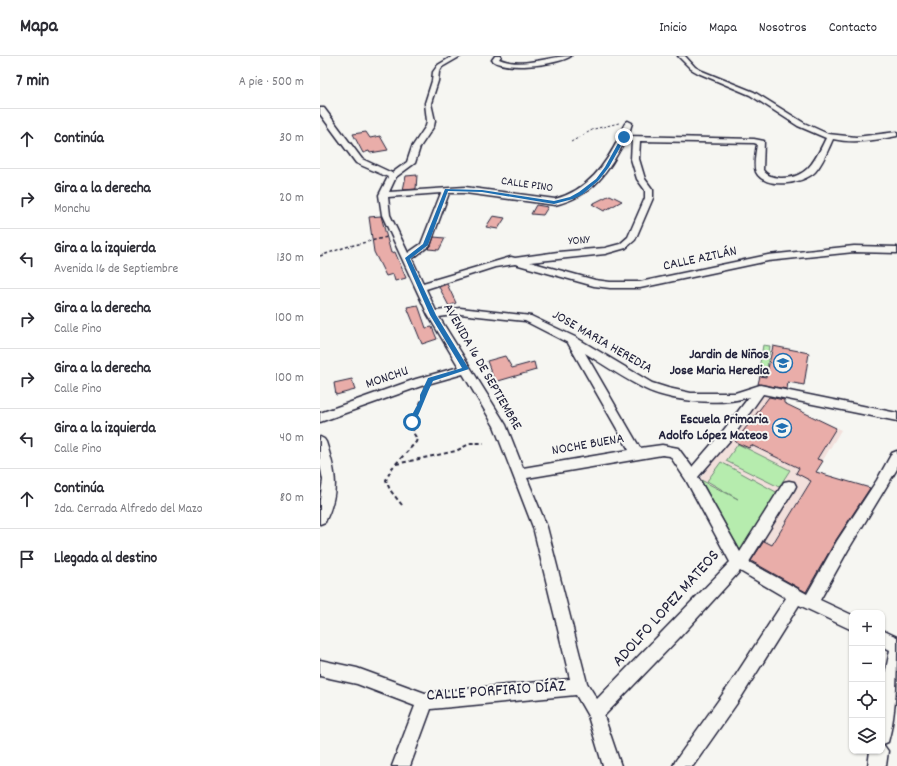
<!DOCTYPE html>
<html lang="es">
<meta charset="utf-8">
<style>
:root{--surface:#fff;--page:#f7f7f7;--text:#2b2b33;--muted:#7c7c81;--line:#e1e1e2}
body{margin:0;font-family:Dekko,sans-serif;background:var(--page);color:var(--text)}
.controls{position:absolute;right:12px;bottom:12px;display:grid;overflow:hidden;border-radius:8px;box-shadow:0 1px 3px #0004}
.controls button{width:36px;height:36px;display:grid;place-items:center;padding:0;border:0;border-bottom:1px solid var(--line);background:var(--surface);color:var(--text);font:20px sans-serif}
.stop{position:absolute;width:12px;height:12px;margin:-9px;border:3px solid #1f6fb2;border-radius:50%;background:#fff}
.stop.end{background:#1f6fb2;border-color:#fff;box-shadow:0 1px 4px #0008}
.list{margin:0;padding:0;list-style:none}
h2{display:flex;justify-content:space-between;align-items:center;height:52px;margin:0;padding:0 16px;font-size:17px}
h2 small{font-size:13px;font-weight:400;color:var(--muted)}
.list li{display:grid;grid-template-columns:26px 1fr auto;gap:12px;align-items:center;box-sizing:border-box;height:60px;padding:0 16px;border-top:1px solid var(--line)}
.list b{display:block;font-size:15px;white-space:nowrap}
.list p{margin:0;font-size:13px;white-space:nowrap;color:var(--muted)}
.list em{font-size:13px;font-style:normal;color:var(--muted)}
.icon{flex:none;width:22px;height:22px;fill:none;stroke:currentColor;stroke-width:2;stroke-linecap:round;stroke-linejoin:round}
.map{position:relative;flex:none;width:577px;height:710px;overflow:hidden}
header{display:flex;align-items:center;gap:24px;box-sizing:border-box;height:56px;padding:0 20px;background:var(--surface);border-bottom:1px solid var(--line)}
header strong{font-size:19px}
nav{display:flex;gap:22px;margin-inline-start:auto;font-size:14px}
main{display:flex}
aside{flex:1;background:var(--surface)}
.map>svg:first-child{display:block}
.built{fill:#f2e0dc}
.green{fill:#b6ecae;stroke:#6c8774}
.building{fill:#e9ada9;stroke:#22223b}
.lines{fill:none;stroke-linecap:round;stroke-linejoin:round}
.minor-casing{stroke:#22223b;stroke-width:3}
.path-far2{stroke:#22223b;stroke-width:1;stroke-dasharray:2.5 2;stroke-linecap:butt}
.path-far1{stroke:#22223b;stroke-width:1.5;stroke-dasharray:3 2.5;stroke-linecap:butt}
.path{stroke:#22223b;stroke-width:2;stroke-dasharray:4 3;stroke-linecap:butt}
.minor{fill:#f6f6f2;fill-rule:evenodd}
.route{fill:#1f6fb2}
.labels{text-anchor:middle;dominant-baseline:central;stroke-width:4;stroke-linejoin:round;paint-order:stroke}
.far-street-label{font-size:12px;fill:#22223b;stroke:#f6f6f2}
.street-label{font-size:14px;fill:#22223b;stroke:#f6f6f2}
.poi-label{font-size:14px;font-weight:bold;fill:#22223b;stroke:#f6f6f2;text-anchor:end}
.near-street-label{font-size:17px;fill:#22223b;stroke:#f6f6f2}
</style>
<header>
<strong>Mapa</strong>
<nav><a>Inicio</a><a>Mapa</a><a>Nosotros</a><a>Contacto</a></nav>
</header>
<main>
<aside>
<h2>7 min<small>A pie · 500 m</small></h2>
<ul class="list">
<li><svg class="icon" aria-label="ahead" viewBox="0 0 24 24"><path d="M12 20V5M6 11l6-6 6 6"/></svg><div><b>Continúa</b></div><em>30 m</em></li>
<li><svg class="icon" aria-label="right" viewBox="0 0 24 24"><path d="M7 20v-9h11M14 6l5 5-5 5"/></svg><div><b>Gira a la derecha</b><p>Monchu</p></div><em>20 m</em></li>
<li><svg class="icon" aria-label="left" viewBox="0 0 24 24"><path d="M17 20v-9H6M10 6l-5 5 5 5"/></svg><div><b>Gira a la izquierda</b><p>Avenida 16 de Septiembre</p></div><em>130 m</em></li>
<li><svg class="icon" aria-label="right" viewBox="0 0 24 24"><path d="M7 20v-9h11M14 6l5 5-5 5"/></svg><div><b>Gira a la derecha</b><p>Calle Pino</p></div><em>100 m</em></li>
<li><svg class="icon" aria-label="right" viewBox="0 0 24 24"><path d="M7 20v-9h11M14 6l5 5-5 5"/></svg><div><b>Gira a la derecha</b><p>Calle Pino</p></div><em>100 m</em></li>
<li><svg class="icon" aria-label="left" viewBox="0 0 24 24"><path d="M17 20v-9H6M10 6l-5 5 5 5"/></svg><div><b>Gira a la izquierda</b><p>Calle Pino</p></div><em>40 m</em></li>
<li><svg class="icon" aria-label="ahead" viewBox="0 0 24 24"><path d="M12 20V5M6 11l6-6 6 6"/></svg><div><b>Continúa</b><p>2da. Cerrada Alfredo del Mazo</p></div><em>80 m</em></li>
<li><svg class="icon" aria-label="arrive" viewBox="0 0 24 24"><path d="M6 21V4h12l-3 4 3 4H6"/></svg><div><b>Llegada al destino</b></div></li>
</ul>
</aside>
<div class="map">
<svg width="577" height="710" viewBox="0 0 577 710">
<rect width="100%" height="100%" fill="#f6f6f2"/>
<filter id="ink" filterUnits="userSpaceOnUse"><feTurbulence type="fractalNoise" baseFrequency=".025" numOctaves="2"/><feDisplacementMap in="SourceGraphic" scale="8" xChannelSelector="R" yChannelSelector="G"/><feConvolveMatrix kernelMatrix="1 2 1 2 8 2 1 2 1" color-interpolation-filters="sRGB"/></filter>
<g filter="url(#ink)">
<polygon class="built" points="441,336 521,374 436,515 417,497 379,424"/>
<g class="green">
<polygon points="443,289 450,290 446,320 438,319"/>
<polygon points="418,388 470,414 459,431 406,405"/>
<polygon points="401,406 458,437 421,496 381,424 418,443 387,425"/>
</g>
<g class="building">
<polygon points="46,76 50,82 60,80 68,94 50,97 49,95 43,97 33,78"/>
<polygon points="97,119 96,133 83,134 86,120"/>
<polygon points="290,139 302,145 284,155 272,148"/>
<polygon points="216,149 228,151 223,159 211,158"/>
<polygon points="61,160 71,197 75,196 86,222 75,225 73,218 66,220 54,196 49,161"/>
<polygon points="173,160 185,162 178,173 166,171"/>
<polygon points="114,181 125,182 119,194 108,193 111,190"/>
<polygon points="127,228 136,247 129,250 119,231"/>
<polygon points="98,249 106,272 112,271 117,283 102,288 87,251"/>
<polygon points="453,290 489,297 484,329 468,326 467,333 438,328 440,320 446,321"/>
<polygon points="185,300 192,312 214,306 216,314 175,326 167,305"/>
<polygon points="32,323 35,334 16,339 14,327"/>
<polygon points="449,341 464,344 464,347 516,372 497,403 503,405 496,416 550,432 516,484 486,536 431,505 444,485 452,489 491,425 476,417 479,412 431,389 429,392 415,386"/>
</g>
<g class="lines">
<defs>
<g id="minor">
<path d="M133,0H141L122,11L119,16L118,25L111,47L115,65L114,70L100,91L95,107L76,121L69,136L145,131L235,143C268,134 285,110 300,80C302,75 303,67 308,65L312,67L308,80L434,83L444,85L443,114C447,120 453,121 460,122C488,123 495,104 506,82L478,70L430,39L378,17L371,13L358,0H365L375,11L382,15L434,36L484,67L508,78L536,81L577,76V80C556,84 534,88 513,83C508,94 503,107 495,116C483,128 445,134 436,116C433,109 436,96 437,88L434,87L320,85L319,103L325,123L333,134V142L315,184L306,192L285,198L210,206L275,224L290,226H320L448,199L534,190L577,191V197L534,196L448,205L320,232H290L274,230L195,208L175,211L106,233L116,255L140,252L211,260L255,281L332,327L348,332L371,337H415L440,329L577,357V365L443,338L412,382L378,421L420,496L464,426L469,425L474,426L476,430L474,434L429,506L487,538L517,485L557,424L572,397L577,395V413L528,494L500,544L532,559V574L479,549L422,640L373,710H353L356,704L410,628L466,542L420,515L360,581L284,660L301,710H283L268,660L256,639L111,653L90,710H72L95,650L37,628L0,620V604L37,612L105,637L250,623L213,471L174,370L143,318L104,329L0,366V357L96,323L139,311L108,259L62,159L59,139L68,121L36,107L0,58V52H4L42,103L72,117L87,106L92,91L106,70L107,65L105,47L112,25L113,16L118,9ZM306,83L312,84L311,103L317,123L325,134V142L308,181L300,188L285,192L238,196L195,202L191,201L103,227L92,203L110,189L129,137H145L235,149C275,139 287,117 306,83ZM121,137L101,188L88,197L70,159L68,141ZM140,258L205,265L248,287L309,394L203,412L186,369L119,261ZM265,297C284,309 303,322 323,332C350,346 400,350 429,341L403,375L372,411L358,392L342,389L320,392ZM342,399L350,400L366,424L410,506L277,643L267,627L227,471L207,422Z"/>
<path d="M175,0H181L179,3C202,13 227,0 251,0C238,9 185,15 172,4Z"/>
<path d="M0,381L4,383L6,386C16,417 20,435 5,466L0,468V444L3,424L0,408Z"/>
<path d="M562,574L577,581C577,614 577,655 568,686L563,688L568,695L566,710H548L550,695H562V633L570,594L562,590Z"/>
</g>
</defs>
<use href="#minor" class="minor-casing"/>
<polyline class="path-far2" points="251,86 274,73 299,67"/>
<polyline class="path-far1" points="0,200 26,191 67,181"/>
<g class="path">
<polyline points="76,408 136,395 151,387 164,387"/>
<polyline points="82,449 70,434 66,424 72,412 96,386 97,383 94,378 92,369 105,335"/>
</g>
<use href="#minor" class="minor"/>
</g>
</g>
<path class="route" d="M302,80L306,81L289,111L279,124L263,138L253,143L234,148L162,136L128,135L108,189L90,203L116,259L149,313L113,325C106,339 102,352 95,366L92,369L89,368L88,366L100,344V339L108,322L142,312L110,259L85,202L103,188L125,133L162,134L234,145L250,141L259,136L276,123L285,111Z"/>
<defs>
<symbol id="school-ring" viewBox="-11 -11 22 22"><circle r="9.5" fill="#f6f6f2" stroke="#1f6fb2" stroke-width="1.5"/><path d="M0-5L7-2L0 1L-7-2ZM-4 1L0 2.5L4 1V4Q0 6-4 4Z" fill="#1f6fb2"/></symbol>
</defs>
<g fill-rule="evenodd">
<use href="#school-ring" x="452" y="296" width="22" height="22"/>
<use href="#school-ring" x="451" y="361" width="22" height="22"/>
</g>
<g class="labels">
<g class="far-street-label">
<text transform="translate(207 129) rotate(8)">CALLE PINO</text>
<text transform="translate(259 185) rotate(-4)">YONY</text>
</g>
<g class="street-label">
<text transform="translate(380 203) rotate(-12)">CALLE AZTLÁN</text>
<text transform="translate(282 286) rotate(30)">JOSE MARIA HEREDIA</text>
<text transform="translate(162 311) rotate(60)">AVENIDA 16 DE SEPTIEMBRE</text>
<text transform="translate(67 322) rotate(-19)">MONCHU</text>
<text transform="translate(268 389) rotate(-10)">NOCHE BUENA</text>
</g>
<g class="poi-label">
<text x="449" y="299">Jardin de Niños<tspan x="449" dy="16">Jose Maria Heredia</tspan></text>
<text x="448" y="364">Escuela Primaria<tspan x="448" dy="16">Adolfo López Mateos</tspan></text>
</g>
<g class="near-street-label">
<text transform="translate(347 553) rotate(-48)">ADOLFO LOPEZ MATEOS</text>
<text transform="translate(176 636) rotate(-4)">CALLE PORFIRIO DÍAZ</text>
</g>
</g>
</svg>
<div class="controls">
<button>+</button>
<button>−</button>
<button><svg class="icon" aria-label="locate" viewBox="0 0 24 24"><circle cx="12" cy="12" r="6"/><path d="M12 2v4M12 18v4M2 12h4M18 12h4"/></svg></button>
<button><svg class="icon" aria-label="layers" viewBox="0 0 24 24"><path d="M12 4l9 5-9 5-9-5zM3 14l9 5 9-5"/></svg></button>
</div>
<div class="stop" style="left:92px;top:366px"></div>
<div class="stop end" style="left:304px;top:81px"></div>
</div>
</main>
